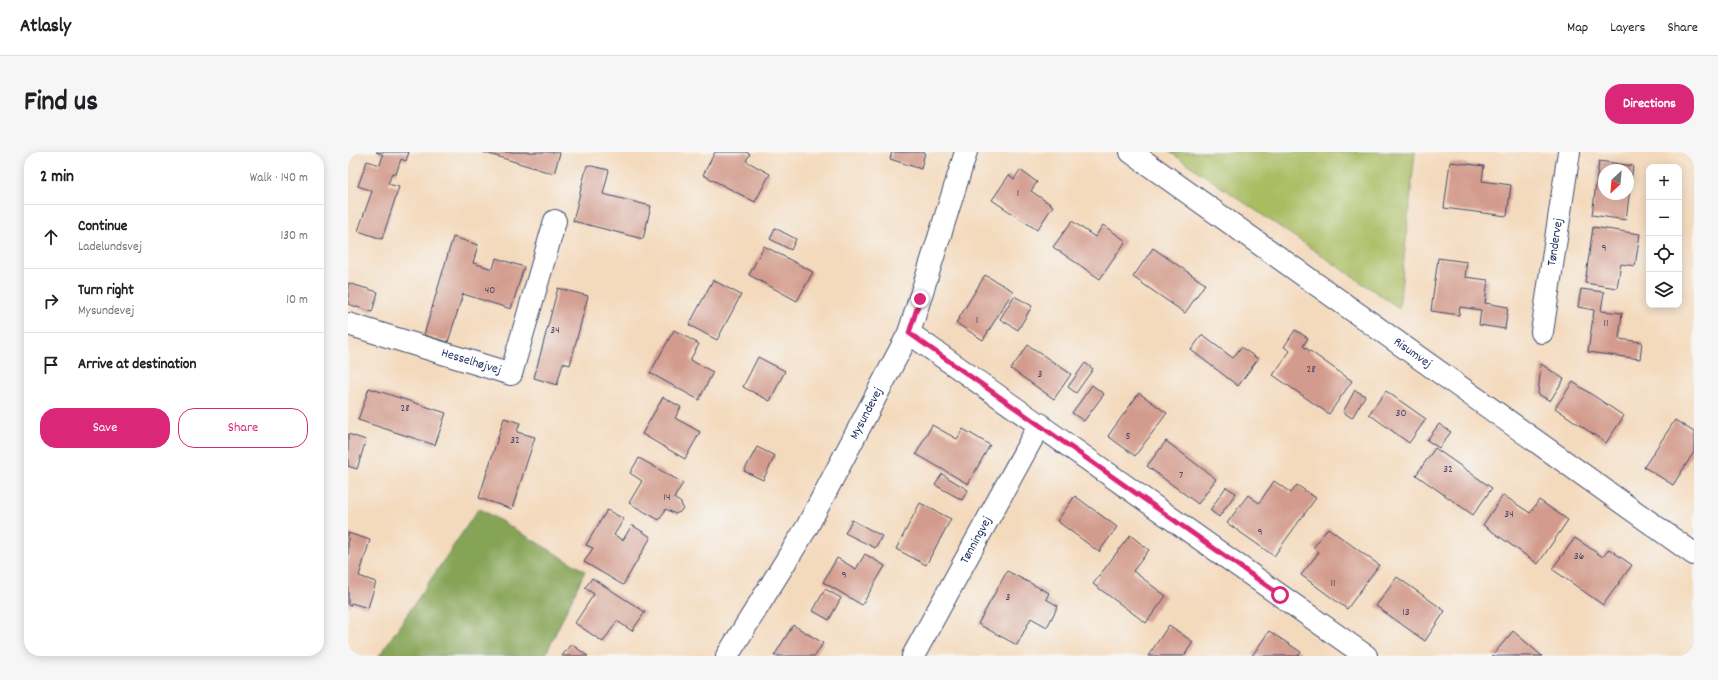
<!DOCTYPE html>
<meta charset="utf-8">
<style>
:root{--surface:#fff;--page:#f6f6f6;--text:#202124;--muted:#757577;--line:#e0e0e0;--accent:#db2777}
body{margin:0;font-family:Dekko,sans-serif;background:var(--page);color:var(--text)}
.controls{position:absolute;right:12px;top:12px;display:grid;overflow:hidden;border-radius:8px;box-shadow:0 2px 10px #0003}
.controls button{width:36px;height:36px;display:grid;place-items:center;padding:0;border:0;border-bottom:1px solid var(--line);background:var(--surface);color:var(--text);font:20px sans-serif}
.compass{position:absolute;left:1250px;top:12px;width:36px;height:36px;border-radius:50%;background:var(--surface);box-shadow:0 2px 10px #0003;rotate:206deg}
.stop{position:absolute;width:12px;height:12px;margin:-9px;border:3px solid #db2777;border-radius:50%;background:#fff}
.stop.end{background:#db2777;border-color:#fff;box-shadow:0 1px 4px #0008}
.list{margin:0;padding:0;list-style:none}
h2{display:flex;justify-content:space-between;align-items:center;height:52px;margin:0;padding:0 16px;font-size:17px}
h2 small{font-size:13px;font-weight:400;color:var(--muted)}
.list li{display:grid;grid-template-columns:26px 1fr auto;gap:12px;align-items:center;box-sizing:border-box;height:64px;padding:0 16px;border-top:1px solid var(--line)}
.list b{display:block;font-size:15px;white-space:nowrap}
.list p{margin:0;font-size:13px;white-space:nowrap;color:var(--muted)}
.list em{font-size:13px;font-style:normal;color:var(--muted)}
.actions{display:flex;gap:8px;padding:12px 16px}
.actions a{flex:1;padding:9px 0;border:1px solid var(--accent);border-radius:16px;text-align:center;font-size:14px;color:var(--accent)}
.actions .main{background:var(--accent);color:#fff}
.icon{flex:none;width:22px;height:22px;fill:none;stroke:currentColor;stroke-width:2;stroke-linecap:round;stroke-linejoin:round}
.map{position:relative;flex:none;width:1346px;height:504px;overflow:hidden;border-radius:16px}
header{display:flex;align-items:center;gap:24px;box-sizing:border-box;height:56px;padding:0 20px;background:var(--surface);border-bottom:1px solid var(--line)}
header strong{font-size:19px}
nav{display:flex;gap:22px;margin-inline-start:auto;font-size:14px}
.intro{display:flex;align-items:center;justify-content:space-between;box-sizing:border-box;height:96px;padding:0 24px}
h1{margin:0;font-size:28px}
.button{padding:10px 18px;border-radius:16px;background:var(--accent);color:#fff;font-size:14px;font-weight:700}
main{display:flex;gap:24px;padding:0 24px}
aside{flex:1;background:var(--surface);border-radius:16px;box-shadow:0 2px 10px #0003}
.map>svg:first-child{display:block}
.green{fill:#a9bc60;stroke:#62765f}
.forest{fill:#86a456;stroke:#506a5a}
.building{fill:#d39b8d;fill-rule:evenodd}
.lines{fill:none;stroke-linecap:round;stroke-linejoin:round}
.minor-casing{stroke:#3c496c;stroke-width:24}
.minor{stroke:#fff;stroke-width:22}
.route{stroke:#db2777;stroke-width:5}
.labels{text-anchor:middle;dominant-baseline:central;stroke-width:3;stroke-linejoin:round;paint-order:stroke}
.number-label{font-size:11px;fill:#494a6a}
.street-label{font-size:13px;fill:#1b2f5e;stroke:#f6f6f2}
</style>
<header>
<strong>Atlasly</strong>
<nav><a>Map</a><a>Layers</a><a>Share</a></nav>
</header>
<div class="intro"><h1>Find us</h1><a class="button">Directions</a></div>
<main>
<aside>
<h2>2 min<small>Walk · 140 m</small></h2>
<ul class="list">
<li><svg class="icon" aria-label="ahead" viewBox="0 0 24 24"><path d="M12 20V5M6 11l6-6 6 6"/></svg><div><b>Continue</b><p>Ladelundsvej</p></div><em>130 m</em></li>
<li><svg class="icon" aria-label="right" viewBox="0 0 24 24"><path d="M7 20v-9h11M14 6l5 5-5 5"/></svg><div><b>Turn right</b><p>Mysundevej</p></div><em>10 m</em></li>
<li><svg class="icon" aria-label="arrive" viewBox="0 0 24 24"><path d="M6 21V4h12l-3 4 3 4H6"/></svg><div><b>Arrive at destination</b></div></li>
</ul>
<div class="actions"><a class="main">Save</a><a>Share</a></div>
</aside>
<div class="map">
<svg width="1346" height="504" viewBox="0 0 1346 504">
<rect width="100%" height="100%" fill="#f6f6f2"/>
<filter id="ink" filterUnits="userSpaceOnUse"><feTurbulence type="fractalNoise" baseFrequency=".025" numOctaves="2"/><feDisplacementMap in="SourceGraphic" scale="8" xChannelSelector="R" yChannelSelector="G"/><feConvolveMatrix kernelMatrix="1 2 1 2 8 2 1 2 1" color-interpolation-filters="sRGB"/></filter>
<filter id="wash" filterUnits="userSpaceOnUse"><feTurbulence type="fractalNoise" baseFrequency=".012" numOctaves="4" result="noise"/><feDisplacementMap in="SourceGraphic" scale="16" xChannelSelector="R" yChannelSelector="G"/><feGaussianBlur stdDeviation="0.9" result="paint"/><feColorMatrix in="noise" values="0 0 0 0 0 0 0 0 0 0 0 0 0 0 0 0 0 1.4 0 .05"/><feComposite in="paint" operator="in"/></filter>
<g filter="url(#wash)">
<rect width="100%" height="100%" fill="#f4dabd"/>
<polygon class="green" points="822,0 1067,0 1051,156"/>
<polygon class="forest" points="131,356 237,419 197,504 31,504"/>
<g id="blocks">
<g class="building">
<polygon points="28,0 61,0 58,9 53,7 48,22 44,21 40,32 51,35 34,87 10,79 24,39 10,34 19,9 32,13 35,3"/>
<polygon points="135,0 210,0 212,1 206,22"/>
<polygon points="367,0 398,0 402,2 398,9 422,22 407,50 355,23"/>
<polygon points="544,0 577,0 573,17 542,7"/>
<path d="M1251,9L1285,14L1278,68L1244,63ZM1256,18H1280V42H1256Z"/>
<polygon points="1102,10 1136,14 1134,29 1163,33 1159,64 1096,56"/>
<polygon points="239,13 261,18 255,42 303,54 295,87 225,69"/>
<polygon points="672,18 689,30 683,39 705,54 689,78 644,48 661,23 666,27"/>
<polygon points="724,69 747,85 755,73 778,89 752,127 705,95"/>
<polygon points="1245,75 1292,82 1287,114 1273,112 1269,136 1237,131"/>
<polygon points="427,76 448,87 443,98 422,87"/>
<polygon points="105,85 130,93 125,111 145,117 148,106 176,115 163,157 115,142 100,190 76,183"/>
<polygon points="416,94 465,120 449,149 401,123"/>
<polygon points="805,96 857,132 837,161 785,125"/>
<polygon points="1090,106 1119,110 1117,125 1140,128 1137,151 1160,155 1157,177 1131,173 1133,158 1112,155 1111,163 1083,159"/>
<polygon points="637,123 665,139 635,188 608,171"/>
<polygon points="365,128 393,143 369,188 341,173"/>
<polygon points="0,131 30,140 24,160 0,152"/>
<polygon points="210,136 240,144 222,213 215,211 209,233 186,226"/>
<polygon points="1233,137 1256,140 1253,159 1274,161 1271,187 1294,190 1292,207 1240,200 1246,158 1230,155"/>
<polygon points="666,144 684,154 670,178 652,167"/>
<polygon points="326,178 351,192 342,208 365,220 351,248 302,221"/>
<polygon points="947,178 960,186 955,194 1004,229 981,262 925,223 942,199 936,195"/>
<polygon points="854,183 885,206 893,195 910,207 890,234 843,198"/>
<polygon points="680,193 723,222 706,247 663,217"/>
<polygon points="410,205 437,219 422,249 395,235"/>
<polygon points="737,211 745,217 728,241 720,235"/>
<polygon points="1193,212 1216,227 1202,249 1190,242"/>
<polygon points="1225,230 1276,264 1258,291 1207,256"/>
<polygon points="744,233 756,242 736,269 724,261"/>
<polygon points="21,236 98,261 87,293 10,268"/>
<polygon points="1007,238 1017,244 1004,266 995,260"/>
<polygon points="1038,239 1078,267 1061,291 1021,262"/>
<polygon points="791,241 819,261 787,304 760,284"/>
<polygon points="315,245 333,255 327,266 352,280 337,307 294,282"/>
<polygon points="156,266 172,271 169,280 187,285 164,357 131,346"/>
<polygon points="1327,268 1346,280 1346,300 1325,333 1296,315"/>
<polygon points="1091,272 1103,280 1091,296 1079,288"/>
<polygon points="584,273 609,287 615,277 642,293 620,332 568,302"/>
<polygon points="0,282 18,288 9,317 0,314"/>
<polygon points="818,289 868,327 850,352 799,314"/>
<polygon points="409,295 427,304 415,328 396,319"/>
<polygon points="1087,296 1144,336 1125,363 1068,323"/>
<polygon points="291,306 335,331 326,346 333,351 335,356 332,360 327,362 318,357 311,368 281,351 294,329 282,321"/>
<polygon points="594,322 620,338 614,348 587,333"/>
<polygon points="926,329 943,341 949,333 968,346 926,404 879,371 900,343 911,351"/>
<polygon points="878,335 888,341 871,365 862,358"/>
<polygon points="1155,343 1182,361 1191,348 1220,368 1190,412 1135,373"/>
<polygon points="727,344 769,375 751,400 709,369"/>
<polygon points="572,351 603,367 578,413 548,397"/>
<polygon points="259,358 276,367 266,383 275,388 284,373 303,385 275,433 236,410 245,396 238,393"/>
<polygon points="504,368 534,384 527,396 497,381"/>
<polygon points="980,376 1031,413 999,457 953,423 971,400 965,396"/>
<polygon points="0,381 22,388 11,424 28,430 20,456 3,451 2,454 0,453"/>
<polygon points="782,383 801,398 785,419 818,444 798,471 745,432"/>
<polygon points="1227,386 1255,405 1261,397 1284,413 1255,453 1204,417"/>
<polygon points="517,402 537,414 514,453 475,430 489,406 508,417"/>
<polygon points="659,419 701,441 698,447 710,454 699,475 683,466 669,493 630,472"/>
<polygon points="1049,425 1097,459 1077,489 1028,454"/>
<polygon points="244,426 297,460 284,479 269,469 255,490 227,471 246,442 237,436"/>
<polygon points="477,437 493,446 481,468 465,459"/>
<polygon points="445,473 475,491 467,504 426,504"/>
<polygon points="821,473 845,490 836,504 800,504"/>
<polygon points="921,479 953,500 950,504 904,504"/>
<polygon points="1165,479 1194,504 1144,504"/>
<polygon points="223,492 240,504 214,504"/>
</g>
</g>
</g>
<g filter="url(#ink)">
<use href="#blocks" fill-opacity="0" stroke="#3c496c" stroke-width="1"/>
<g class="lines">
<defs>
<g id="minor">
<path id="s1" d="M783,0L1346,402"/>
<path id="s2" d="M0,172L163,222L207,69"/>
<path id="s3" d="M1194,180L1221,0"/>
<polyline points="561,181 1018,504"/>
<path id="s4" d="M379,504L459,375L561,181L618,0"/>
<path id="s5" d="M565,504L692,272"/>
</g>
</defs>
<use href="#minor" class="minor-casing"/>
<use href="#minor" class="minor"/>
</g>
</g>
<g class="lines" filter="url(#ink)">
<polyline class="route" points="572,147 561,181 932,443"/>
</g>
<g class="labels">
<g class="number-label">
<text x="670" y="42">1</text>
<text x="1256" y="97">9</text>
<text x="142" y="139">40</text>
<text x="629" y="169">1</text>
<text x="1258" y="172">11</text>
<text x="207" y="179">34</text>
<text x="963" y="218">28</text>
<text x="692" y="223">3</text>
<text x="57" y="257">28</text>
<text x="1053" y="262">30</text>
<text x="780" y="285">5</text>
<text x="167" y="289">32</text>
<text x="1100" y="318">32</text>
<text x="833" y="324">7</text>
<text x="319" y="346">14</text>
<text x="1161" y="363">34</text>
<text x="912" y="381">9</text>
<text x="1231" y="405">36</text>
<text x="496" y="424">9</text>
<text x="985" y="432">11</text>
<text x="660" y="446">3</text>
<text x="1058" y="461">13</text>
</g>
<g class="street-label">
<text stroke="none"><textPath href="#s3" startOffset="91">Tøndervej</textPath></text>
<text stroke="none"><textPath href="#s1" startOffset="346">Risumvej</textPath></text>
<text stroke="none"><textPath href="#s2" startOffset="129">Hesselhøjvej</textPath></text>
<text stroke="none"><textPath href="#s4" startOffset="280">Mysundevej</textPath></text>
<text stroke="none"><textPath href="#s5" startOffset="132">Tønningvej</textPath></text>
</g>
</g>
</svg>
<div class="controls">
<button>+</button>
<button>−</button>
<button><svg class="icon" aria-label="locate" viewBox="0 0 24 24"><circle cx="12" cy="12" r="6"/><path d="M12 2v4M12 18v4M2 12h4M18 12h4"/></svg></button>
<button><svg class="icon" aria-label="layers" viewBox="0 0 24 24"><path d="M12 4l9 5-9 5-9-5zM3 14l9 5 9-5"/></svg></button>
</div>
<svg class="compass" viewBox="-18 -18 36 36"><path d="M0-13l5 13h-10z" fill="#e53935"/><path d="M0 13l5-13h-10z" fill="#757577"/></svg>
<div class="stop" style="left:932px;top:443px"></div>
<div class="stop end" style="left:572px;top:147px"></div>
</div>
</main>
